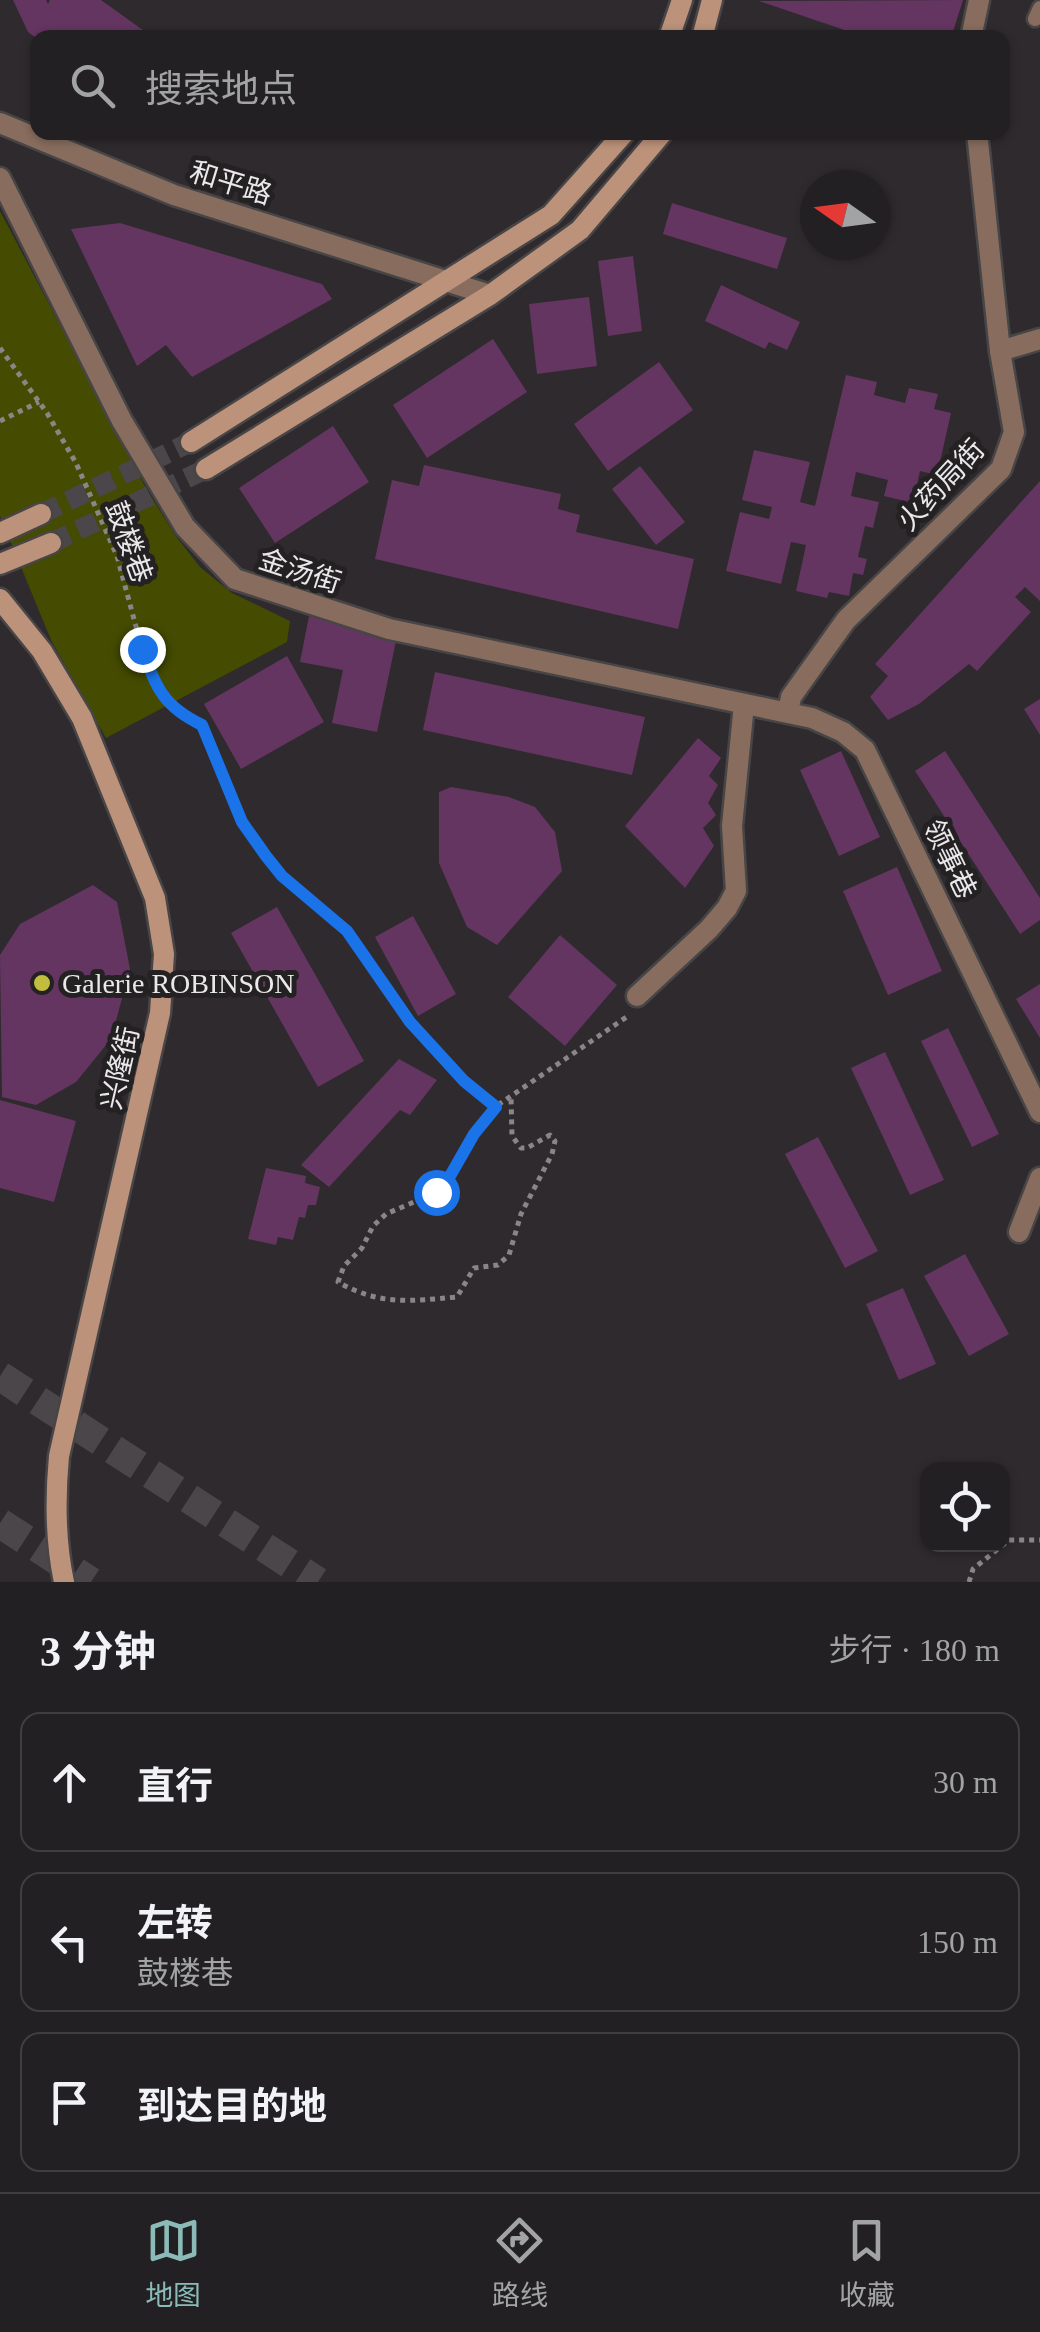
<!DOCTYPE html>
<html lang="zh">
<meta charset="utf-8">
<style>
:root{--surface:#222022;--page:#2e2d2f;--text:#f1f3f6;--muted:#a2a3a5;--line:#3f3e40;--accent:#8bbbb9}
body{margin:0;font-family:"Times New Roman","Noto Sans SC",serif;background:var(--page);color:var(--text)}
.controls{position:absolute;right:30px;bottom:30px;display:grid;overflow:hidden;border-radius:20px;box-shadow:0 2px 8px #0004}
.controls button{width:90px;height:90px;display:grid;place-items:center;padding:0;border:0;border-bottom:2px solid var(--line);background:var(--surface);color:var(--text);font:50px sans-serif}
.compass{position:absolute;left:800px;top:170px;width:90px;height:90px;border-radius:50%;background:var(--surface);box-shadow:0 2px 8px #0004;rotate:284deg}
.stop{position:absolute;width:30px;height:30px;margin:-22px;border:8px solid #1a73e8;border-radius:50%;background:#fff}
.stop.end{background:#1a73e8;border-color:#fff;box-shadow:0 2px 10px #0008}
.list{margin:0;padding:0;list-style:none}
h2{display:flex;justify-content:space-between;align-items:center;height:130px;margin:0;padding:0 40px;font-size:42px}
h2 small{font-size:32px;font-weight:400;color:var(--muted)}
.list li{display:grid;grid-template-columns:65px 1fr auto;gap:30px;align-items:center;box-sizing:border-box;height:140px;margin:0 20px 20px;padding:0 20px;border:2px solid var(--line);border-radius:20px}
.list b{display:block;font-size:38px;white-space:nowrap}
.list p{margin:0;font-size:32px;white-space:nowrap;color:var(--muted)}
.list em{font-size:32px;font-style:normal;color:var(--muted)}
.icon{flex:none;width:55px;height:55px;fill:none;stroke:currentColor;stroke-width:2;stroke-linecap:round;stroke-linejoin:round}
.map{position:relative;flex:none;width:1040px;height:1582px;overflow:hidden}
.search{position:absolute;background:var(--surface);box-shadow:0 2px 8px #0004;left:30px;right:30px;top:30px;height:110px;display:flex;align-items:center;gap:25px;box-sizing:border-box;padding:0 35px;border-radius:20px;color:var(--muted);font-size:38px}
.sheet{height:610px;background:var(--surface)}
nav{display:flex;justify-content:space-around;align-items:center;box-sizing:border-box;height:140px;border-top:2px solid var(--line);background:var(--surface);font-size:28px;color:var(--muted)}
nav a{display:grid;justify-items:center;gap:5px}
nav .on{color:var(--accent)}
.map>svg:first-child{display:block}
.green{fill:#454b00}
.building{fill:#643561}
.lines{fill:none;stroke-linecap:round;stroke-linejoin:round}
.secondary-tunnel{stroke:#4a4649;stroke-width:20;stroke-dasharray:20 10;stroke-linecap:butt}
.highway-tunnel{stroke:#4a4649;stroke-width:30;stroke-dasharray:30 15;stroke-linecap:butt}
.lane-casing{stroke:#484547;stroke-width:19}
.street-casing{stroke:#484547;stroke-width:25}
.secondary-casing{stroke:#484547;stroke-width:25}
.path{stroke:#898688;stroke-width:5;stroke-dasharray:5 5;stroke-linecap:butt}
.lane{stroke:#886d5e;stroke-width:14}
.street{stroke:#886d5e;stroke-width:20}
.secondary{stroke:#bd927a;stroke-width:20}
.route{stroke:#1a73e8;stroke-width:12}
.poi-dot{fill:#c2bd3f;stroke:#242123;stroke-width:4}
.labels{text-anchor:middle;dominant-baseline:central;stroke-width:10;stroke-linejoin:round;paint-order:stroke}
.street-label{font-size:28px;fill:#eae8ea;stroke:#242123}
.poi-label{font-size:28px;fill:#eae8ea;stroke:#242123;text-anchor:start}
</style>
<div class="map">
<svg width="1040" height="1582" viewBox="0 0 1040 1582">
<rect width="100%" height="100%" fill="#2e2a2d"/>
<polygon class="green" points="0,211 146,488 175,535 200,567 232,593 290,621 287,642 106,738 51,640 0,516"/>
<g class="building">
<polygon points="13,0 46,0 48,4 50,0 101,0 154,38 36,38 28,32"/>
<polygon points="963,0 951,38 868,38 759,1"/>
<polygon points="672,203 787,238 777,269 663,234"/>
<polygon points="120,223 322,284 332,299 192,377 166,345 137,366 71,229"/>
<polygon points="633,256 642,331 608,336 598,261"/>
<polygon points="721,285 800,322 787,350 769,342 765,349 705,321"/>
<polygon points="589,297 597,366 537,374 529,304"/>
<polygon points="493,339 527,392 427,458 393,405"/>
<polygon points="659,362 693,410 608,471 574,424"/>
<polygon points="846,375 877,382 874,395 905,403 909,388 938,394 934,409 951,413 937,475 920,471 913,503 884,496 888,480 856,472 851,496 879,502 873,528 865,526 858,557 867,559 863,575 853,573 849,596 829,592 827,598 796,591 806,545 791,542 781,584 726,571 740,512 769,519 772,507 742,500 754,450 810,462 800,502 815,506"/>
<polygon points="333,426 369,482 275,543 239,488"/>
<polygon points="424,465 561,494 558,509 580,515 576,532 694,559 678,629 375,559 392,480 419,486"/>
<polygon points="640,466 685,522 656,545 612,489"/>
<polygon points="1040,481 1040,601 1025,587 1015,597 1031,612 977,671 969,664 919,704 888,720 870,697 888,676 875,664"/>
<polygon points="309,616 397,636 377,732 332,723 343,670 300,662"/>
<polygon points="287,656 324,722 241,769 204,704"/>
<polygon points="435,672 645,717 632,775 423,730"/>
<polygon points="1040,699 1040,735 1024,709"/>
<polygon points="698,738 721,758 709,776 718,785 708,803 716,815 703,828 714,846 685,888 625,826"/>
<polygon points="841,751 880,837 839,856 800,770"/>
<polygon points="945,751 1040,898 1040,920 1020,934 915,771"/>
<polygon points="451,787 509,797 535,807 555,832 562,871 497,945 467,927 439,863 439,792"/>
<polygon points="897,867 942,971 888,995 843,891"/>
<polygon points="93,885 117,902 130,969 111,1039 76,1082 36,1105 2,1097 0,955 20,924"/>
<polygon points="277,907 364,1061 318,1087 231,933"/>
<polygon points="413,916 456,994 418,1016 375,937"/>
<polygon points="560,935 617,985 565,1046 508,997"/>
<polygon points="1040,984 1040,1038 1016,999"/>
<polygon points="948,1028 999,1134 972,1147 921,1041"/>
<polygon points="885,1052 944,1180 910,1195 851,1068"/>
<polygon points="399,1059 437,1080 410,1115 400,1110 329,1187 301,1165"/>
<polygon points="0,1100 76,1121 54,1202 0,1188"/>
<polygon points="818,1137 878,1251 845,1268 785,1154"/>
<polygon points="266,1168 306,1176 305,1183 320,1187 316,1205 308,1205 305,1218 299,1217 293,1240 278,1237 276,1245 248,1239"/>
<polygon points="965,1254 1009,1334 969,1356 924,1276"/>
<polygon points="903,1288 936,1364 899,1380 866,1304"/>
</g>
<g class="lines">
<g class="secondary-tunnel">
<polyline points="41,514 191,442"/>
<polyline points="51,543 206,469"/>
</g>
<g class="highway-tunnel">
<polyline points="0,1376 318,1582"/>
<polyline points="0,1523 91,1582"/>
</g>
<defs>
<polyline id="lane" points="1035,19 1040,8"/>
<g id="street">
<polyline points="971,38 979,0"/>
<polyline points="0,123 174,195 490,295"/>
<polyline points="0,178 122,421 185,527 235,579 389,629 812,718 843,732 865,750 1040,1112"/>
<polyline points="1000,351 1040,339"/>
<polyline points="788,712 791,697 846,620 1001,469 1014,432 1000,351 977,132"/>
<polyline points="637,996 709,929 727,908 736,891 732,826 744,704"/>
<polyline points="1019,1232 1040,1178"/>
</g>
<g id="secondary">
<polyline points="669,38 682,0"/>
<polyline points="702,38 712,0"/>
<polyline points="191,442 551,215 625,132"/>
<polyline points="206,469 490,295 580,230 663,132"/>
<polyline points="0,533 41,514"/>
<polyline points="0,564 51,543"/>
<path d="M0,599L42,651L82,718L155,898L164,954L160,1013L59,1456C55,1499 55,1540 64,1582"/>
</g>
</defs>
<use href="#lane" class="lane-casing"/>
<use href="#street" class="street-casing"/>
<use href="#secondary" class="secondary-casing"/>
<g class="path">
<polyline points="0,348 47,413 76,463 117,556 142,649 157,689 175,712 202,725 242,822 266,856 282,875 347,931 410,1022 463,1081 495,1107 628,1016"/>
<polyline points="0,421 39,402"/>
<path d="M495,1107L474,1133L442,1190L386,1214L373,1226L362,1248L344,1266L338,1282C381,1306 410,1301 457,1297L474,1268L498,1265L509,1255L521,1214L552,1154L555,1141L550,1135L527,1148H521L512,1136L511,1097"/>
<polyline points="969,1582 973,1569 1009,1540 1040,1540"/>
</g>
<use href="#lane" class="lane"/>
<use href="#street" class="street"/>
<use href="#secondary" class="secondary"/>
</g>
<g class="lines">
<path class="route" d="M142,649C157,689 163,706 202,725L242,822L266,856L282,876L347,931L410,1022L464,1081L496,1107L474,1134L442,1190L436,1192"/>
</g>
<circle class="poi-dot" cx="42" cy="983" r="10"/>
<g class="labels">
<g class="street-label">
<text transform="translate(231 183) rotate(17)">和平路</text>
<text transform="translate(941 485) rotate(-47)">火药局街</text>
<text transform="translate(129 542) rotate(70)">鼓楼巷</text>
<text transform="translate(300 571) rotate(18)">金汤街</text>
<text transform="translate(950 859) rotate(64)">领事巷</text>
<text transform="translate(120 1068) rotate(-77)">兴隆街</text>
</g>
<g class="poi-label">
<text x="62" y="983">Galerie ROBINSON</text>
</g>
</g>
</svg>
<div class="controls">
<button><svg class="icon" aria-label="locate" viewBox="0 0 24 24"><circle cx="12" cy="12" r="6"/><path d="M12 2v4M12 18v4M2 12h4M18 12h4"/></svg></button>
</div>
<svg class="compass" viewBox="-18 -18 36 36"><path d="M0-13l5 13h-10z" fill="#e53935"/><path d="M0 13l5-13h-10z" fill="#a2a3a5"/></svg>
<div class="stop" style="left:436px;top:1192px"></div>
<div class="stop end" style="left:142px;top:649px"></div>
<div class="search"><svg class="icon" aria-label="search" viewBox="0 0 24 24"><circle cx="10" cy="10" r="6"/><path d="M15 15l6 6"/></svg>搜索地点</div>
</div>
<section class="sheet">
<h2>3 分钟<small>步行 · 180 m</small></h2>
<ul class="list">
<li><svg class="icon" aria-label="ahead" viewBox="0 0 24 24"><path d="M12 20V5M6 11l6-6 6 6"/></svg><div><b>直行</b></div><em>30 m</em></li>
<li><svg class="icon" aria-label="left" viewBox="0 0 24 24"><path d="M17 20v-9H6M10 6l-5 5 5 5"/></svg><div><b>左转</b><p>鼓楼巷</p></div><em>150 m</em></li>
<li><svg class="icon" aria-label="arrive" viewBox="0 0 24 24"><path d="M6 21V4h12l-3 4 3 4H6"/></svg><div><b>到达目的地</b></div></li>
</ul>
</section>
<nav>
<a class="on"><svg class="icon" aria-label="map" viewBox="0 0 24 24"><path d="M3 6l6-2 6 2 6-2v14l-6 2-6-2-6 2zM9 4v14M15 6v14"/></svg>地图</a>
<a><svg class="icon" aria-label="directions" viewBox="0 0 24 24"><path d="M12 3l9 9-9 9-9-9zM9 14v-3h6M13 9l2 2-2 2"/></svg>路线</a>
<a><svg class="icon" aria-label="saved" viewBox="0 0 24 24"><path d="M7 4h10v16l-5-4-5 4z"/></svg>收藏</a>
</nav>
